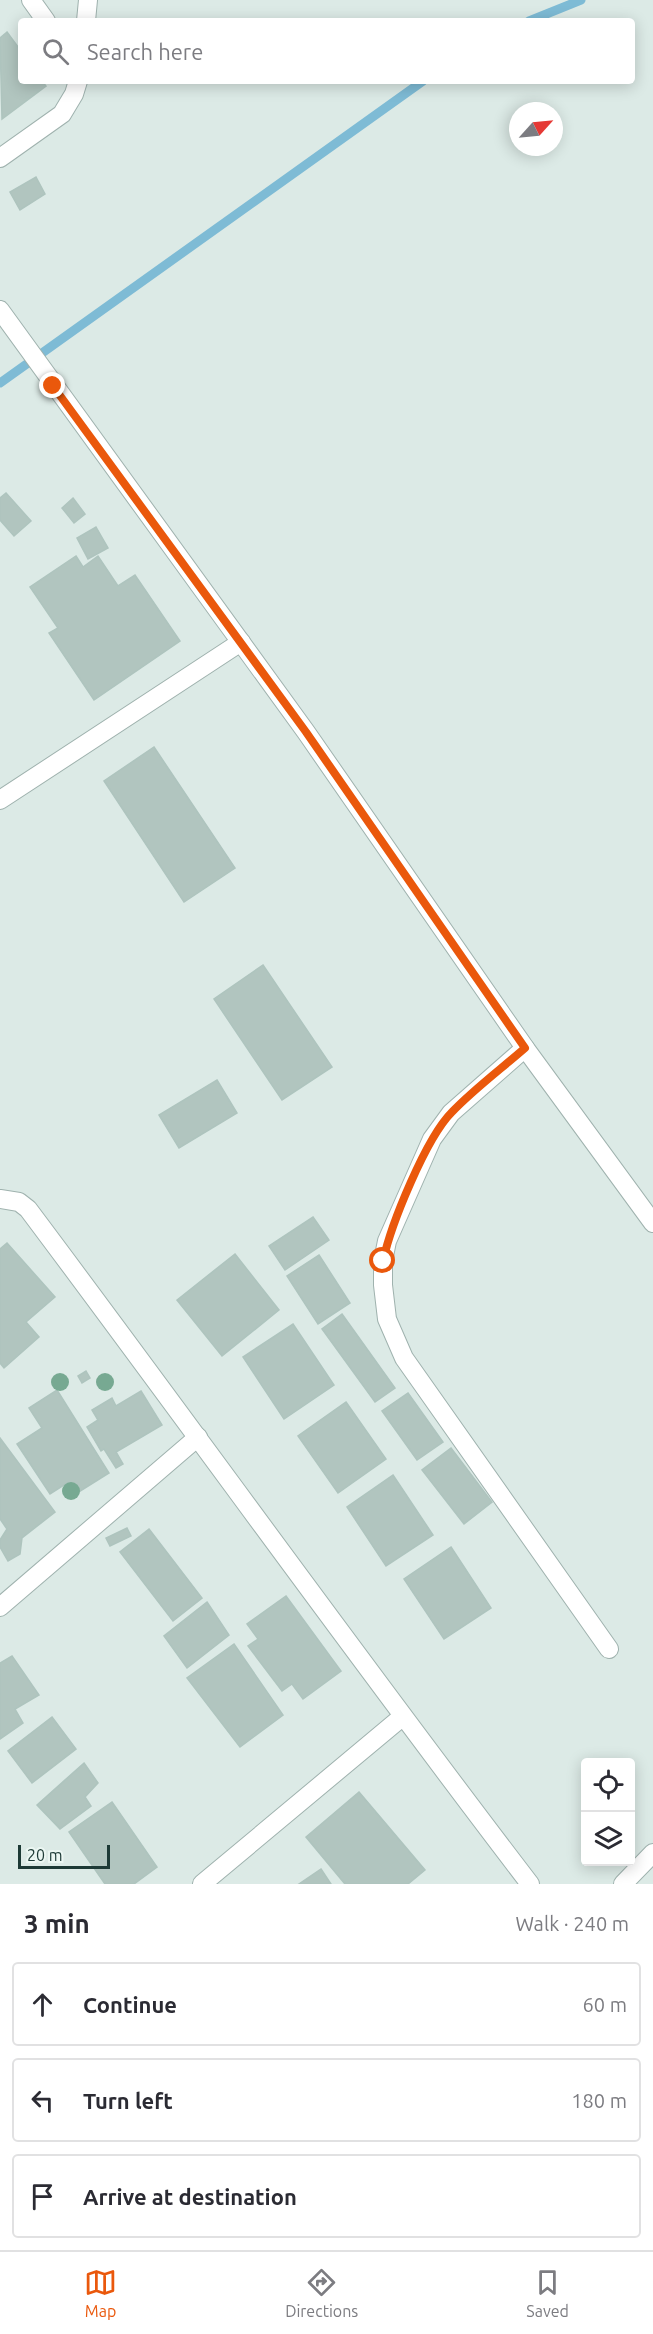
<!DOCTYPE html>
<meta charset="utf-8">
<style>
:root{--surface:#fff;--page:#f2f2f3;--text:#2b2b33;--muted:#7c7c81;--line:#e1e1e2;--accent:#ea580c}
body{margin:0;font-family:Ubuntu,sans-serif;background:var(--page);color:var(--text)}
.controls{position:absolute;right:18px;bottom:18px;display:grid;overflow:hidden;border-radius:6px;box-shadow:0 3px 15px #0003}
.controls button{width:54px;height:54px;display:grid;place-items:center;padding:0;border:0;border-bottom:2px solid var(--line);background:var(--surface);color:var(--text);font:30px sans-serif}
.compass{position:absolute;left:509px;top:102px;width:54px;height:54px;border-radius:50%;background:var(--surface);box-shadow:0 3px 15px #0003;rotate:63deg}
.scale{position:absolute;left:18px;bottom:15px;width:92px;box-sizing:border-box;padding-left:6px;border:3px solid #1d3a36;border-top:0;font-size:16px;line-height:21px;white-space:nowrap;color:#1d3a36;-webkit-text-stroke:4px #ecf7f3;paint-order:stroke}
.stop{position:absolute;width:18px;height:18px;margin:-14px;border:4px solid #ea580c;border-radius:50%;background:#fff}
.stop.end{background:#ea580c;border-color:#fff;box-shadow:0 2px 6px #0008}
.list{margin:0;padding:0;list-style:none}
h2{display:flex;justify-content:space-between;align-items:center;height:78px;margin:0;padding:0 24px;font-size:26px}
h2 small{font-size:20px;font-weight:400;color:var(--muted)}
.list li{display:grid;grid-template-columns:39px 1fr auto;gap:18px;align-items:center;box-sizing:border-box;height:84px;margin:0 12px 12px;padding:0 12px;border:2px solid var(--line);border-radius:6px}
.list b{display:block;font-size:22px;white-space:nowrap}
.list em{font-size:20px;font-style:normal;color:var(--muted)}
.icon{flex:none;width:33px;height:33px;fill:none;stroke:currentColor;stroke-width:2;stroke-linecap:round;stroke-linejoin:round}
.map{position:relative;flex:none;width:653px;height:1884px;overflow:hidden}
.search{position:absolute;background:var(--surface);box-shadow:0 3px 15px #0003;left:18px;right:18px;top:18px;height:66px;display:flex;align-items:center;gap:15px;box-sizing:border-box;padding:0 21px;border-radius:6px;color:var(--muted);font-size:22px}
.sheet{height:366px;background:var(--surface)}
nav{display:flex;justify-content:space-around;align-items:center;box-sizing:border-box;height:84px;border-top:2px solid var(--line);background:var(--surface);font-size:16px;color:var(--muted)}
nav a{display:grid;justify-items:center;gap:3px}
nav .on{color:var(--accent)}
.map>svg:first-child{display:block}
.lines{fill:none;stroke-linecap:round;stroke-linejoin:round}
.stream{stroke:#7ebbd5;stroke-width:9}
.building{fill:#b1c5bf;stroke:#aec4be;stroke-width:1.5}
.minor-casing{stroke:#9fb2ae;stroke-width:20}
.minor{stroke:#fff;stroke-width:18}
.tree{fill:#77a992}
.route{stroke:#ea580c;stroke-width:8}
</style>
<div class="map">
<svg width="653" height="1884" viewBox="0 0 653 1884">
<rect width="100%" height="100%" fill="#dceae6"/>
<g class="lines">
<g class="stream">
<polyline points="529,21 581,0"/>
<polyline points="0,383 423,81"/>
</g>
</g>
<g class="building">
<polygon points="7,32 21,51 21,81 42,81 46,86 2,119 0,38"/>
<polygon points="36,177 45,194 20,210 10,192"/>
<polygon points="6,493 31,521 14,536 0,520 0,498"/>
<polygon points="73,498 85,514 74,523 62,508"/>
<polygon points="96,527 108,548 88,559 77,538"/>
<polygon points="76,556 83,567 98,556 118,586 135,575 180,641 94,700 49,633 58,628 30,587"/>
<polygon points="154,747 235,868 184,902 104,781"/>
<polygon points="263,965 332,1067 282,1100 214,999"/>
<polygon points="217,1080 237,1113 179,1148 159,1115"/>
<polygon points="313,1217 329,1240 285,1270 269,1246"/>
<polygon points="7,1243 55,1297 26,1322 39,1337 4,1368 0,1363 0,1249"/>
<polygon points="235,1254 279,1310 222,1356 177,1300"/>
<polygon points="319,1255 350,1303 318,1324 287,1276"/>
<polygon points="342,1314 395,1388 375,1402 322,1329"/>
<polygon points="293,1324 334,1385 284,1419 243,1357"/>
<polygon points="86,1371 90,1378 82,1383 78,1376"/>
<polygon points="57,1390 109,1473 74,1495 67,1483 50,1494 17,1444 42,1428 29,1408"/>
<polygon points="141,1391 162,1425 116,1452 123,1464 116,1468 104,1449 101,1451 87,1427 98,1420 92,1410 112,1398 116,1406"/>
<polygon points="408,1393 443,1442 417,1460 382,1411"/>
<polygon points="346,1402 386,1459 338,1493 298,1436"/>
<polygon points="0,1438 55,1512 22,1538 20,1554 8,1561 0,1547 0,1540 7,1529 0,1519"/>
<polygon points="451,1448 492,1502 464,1524 422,1470"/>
<polygon points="393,1475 433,1535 386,1566 347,1507"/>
<polygon points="127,1528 131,1536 110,1546 106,1538"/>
<polygon points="149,1529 202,1598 173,1621 120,1552"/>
<polygon points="451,1547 491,1608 444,1639 404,1579"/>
<polygon points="286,1596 341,1671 303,1699 292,1684 282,1691 248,1646 258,1639 247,1624"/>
<polygon points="207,1602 229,1635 187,1668 164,1636"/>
<polygon points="234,1644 283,1715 240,1747 187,1678"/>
<polygon points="12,1656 39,1695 15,1709 23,1723 0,1739 0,1663"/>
<polygon points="52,1717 76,1749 32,1783 8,1751"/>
<polygon points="84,1763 98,1783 85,1797 91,1806 60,1829 37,1805"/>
<polygon points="359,1792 425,1870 408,1884 345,1884 306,1837"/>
<polygon points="112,1802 157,1867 134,1884 105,1884 69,1832"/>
<polygon points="321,1869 331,1884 299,1884"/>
</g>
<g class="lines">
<defs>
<g id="minor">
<polyline points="31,0 46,21"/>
<polyline points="86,21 88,0"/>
<polyline points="0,158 62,114 74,94 78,81"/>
<polyline points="0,310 306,732 525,1048 653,1223"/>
<polyline points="0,800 241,642"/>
<polyline points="525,1048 451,1113 432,1139 387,1241 383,1261 383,1285 387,1319 404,1358 609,1649"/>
<path d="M0,1199L19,1202L28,1209C196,1433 359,1661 530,1884"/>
<polyline points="0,1607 198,1437"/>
<polyline points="202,1884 402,1717"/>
<polyline points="623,1884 653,1853"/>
</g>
</defs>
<use href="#minor" class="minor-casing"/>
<use href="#minor" class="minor"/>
</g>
<g class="tree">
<circle cx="60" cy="1382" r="9"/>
<circle cx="105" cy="1382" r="9"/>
<circle cx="71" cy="1491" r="9"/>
</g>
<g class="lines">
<path class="route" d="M53,386L306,732L525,1048C501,1069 474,1089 452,1112C426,1138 391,1224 383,1261"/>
</g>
</svg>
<div class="controls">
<button><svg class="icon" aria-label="locate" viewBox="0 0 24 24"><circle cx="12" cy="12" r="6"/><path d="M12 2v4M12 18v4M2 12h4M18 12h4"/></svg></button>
<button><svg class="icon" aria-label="layers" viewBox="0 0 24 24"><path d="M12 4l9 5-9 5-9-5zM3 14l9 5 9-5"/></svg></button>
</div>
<svg class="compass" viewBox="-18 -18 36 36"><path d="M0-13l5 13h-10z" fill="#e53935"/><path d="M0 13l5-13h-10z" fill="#7c7c81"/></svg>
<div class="scale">20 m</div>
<div class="stop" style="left:383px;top:1261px"></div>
<div class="stop end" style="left:53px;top:386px"></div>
<div class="search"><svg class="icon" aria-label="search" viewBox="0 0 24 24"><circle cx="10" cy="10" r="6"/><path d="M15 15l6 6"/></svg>Search here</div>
</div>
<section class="sheet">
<h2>3 min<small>Walk · 240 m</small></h2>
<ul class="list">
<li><svg class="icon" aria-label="ahead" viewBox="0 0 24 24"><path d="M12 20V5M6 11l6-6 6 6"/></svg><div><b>Continue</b></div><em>60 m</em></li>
<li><svg class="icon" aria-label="left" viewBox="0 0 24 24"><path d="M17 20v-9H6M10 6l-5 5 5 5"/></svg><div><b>Turn left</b></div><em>180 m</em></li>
<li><svg class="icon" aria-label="arrive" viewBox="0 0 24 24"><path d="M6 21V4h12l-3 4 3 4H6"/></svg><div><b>Arrive at destination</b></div></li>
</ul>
</section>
<nav>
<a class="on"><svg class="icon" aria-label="map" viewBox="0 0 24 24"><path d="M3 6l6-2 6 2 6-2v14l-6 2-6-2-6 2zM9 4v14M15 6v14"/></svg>Map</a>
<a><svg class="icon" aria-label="directions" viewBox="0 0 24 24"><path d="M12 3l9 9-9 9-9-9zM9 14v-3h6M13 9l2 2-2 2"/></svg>Directions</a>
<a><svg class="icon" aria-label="saved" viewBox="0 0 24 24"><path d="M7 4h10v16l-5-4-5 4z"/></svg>Saved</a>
</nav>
